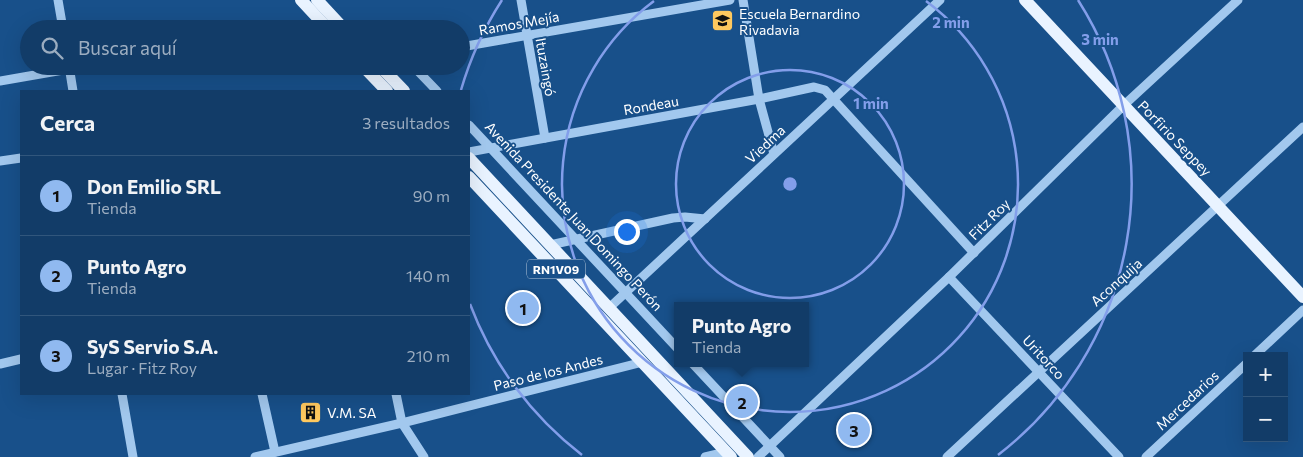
<!DOCTYPE html>
<html lang="es">
<meta charset="utf-8">
<style>
:root{--surface:#123c68;--page:#1f4771;--text:#f1f3f6;--muted:#9cadc0;--line:#31567c;--accent:#90b9f0}
body{margin:0;font-family:Commissioner,sans-serif;background:var(--page);color:var(--text)}
.controls{position:absolute;right:15px;bottom:15px;display:grid;overflow:hidden;border-radius:0px;box-shadow:0 5px 20px #0002}
.controls button{width:45px;height:45px;display:grid;place-items:center;padding:0;border:0;border-bottom:1px solid var(--line);background:var(--surface);color:var(--text);font:25px sans-serif}
.you{position:absolute;left:626px;top:231px;width:18px;height:18px;margin:-12px;border:4px solid #fff;border-radius:50%;background:#1a73e8;box-shadow:0 0 0 8px #1a73e833}
.badge{display:grid;place-items:center;width:32px;height:32px;border-radius:50%;background:var(--accent);color:#111;font-size:16px;font-weight:700}
.pin{position:absolute;translate:-50% -50%;border:2px solid #fff;box-shadow:0 1px 5px #0006}
.popup{position:absolute;left:674px;top:302px;width:135px;height:65px;box-sizing:border-box;display:grid;place-content:center;border-radius:0px;background:var(--surface);filter:drop-shadow(0 1px 4px #0005);font-size:16px;white-space:nowrap;color:var(--muted)}
.popup b{font-size:19px;color:var(--text)}
.popup::after{content:'';position:absolute;left:50%;top:100%;margin-left:-10px;border:10px solid transparent;border-top-color:var(--surface)}
.list{margin:0;padding:0;list-style:none}
h2{display:flex;justify-content:space-between;align-items:center;height:65px;margin:0;padding:0 20px;font-size:21px}
h2 small{font-size:16px;font-weight:400;color:var(--muted)}
.list li{display:grid;grid-template-columns:32px 1fr auto;gap:15px;align-items:center;box-sizing:border-box;height:80px;padding:0 20px;border-top:1px solid var(--line)}
.list b{display:block;font-size:19px;white-space:nowrap}
.list p{margin:0;font-size:16px;white-space:nowrap;color:var(--muted)}
.list em{font-size:16px;font-style:normal;color:var(--muted)}
.icon{flex:none;width:28px;height:28px;fill:none;stroke:currentColor;stroke-width:2;stroke-linecap:round;stroke-linejoin:round}
.map{position:relative;flex:none;width:1303px;height:457px;overflow:hidden}
.search{position:absolute;background:var(--surface);box-shadow:0 5px 20px #0002;left:20px;top:20px;width:450px;height:55px;display:flex;align-items:center;gap:12px;box-sizing:border-box;padding:0 18px;border-radius:28px;color:var(--muted);font-size:19px}
.panel{position:absolute;background:var(--surface);box-shadow:0 5px 20px #0002;left:20px;top:90px;width:450px;height:305px;border-radius:0px}
.map>svg:first-child{display:block}
.lines{fill:none;stroke-linecap:round;stroke-linejoin:round}
.minor{stroke:#a2c8ee;stroke-width:9}
.major{stroke:#e9f3ff;stroke-width:12}
.ring{fill:none;stroke:#839eea;stroke-width:2.5}
.labels{text-anchor:middle;dominant-baseline:central;stroke-width:4;stroke-linejoin:round;paint-order:stroke}
.shield{fill:#18508a;stroke:#bacadc;stroke-width:1}
.shield-label{font-size:12px;font-weight:bold;fill:#fff}
.poi-label{font-size:14px;fill:#fff;stroke:#18508a;text-anchor:start}
.street-label{font-size:14px;fill:#fff;stroke:#18508a}
.centre{fill:#839eea;stroke:#18508a;stroke-width:2.5}
.ring-label{font-size:15px;text-anchor:middle;font-weight:bold;fill:#839eea;stroke:#18508a;stroke-width:4;stroke-linejoin:round;paint-order:stroke}
</style>
<div class="map">
<svg width="1303" height="457" viewBox="0 0 1303 457">
<rect width="100%" height="100%" fill="#18508a"/>
<g class="lines">
<g class="minor">
<polyline points="58,0 63,29"/>
<polyline points="521,0 545,138"/>
<polyline points="743,0 759,99 774,154"/>
<polyline points="461,47 730,0"/>
<polyline points="69,66 73,91"/>
<polyline points="413,66 437,91"/>
<polyline points="0,81 69,69"/>
<polyline points="469,125 678,349"/>
<polyline points="469,152 759,99 814,87 825,90 974,253"/>
<polyline points="0,161 21,158"/>
<polyline points="550,245 673,218 685,217 705,219"/>
<polyline points="949,277 1119,457"/>
<polyline points="609,308 940,0"/>
<polyline points="1254,356 1303,310"/>
<polyline points="692,363 780,457"/>
<polyline points="0,364 21,359"/>
<polyline points="122,394 133,457"/>
<polyline points="262,394 275,452"/>
<polyline points="396,394 402,423 424,457"/>
<polyline points="255,457 402,423 643,362"/>
<polyline points="705,457 726,452"/>
<polyline points="758,457 949,277 1123,106 1238,0"/>
<polyline points="947,457 1303,127"/>
<polyline points="1146,457 1247,363"/>
</g>
<g class="major">
<polyline points="301,0 328,29"/>
<polyline points="317,0 344,29"/>
<polyline points="1025,0 1303,297"/>
<polyline points="363,66 387,91"/>
<polyline points="380,66 404,91"/>
<polyline points="469,158 748,457"/>
<polyline points="469,177 731,457"/>
</g>
</g>
<g class="ring">
<circle cx="790" cy="184" r="114"/>
<path d="M926 1A228 228 0 1 1 654 1"/>
<path d="M582 455A342 342 0 0 1 470 304M461 90A342 342 0 0 1 502 0M1078 0A342 342 0 0 1 998 455"/>
</g>
<defs>
<symbol id="school-square" viewBox="-11 -11 22 22"><rect x="-9" y="-9" width="18" height="18" rx="4" fill="#ffc95f" stroke="#18508a"/><path d="M0-5L7-2L0 1L-7-2ZM-4 1L0 2.5L4 1V4Q0 6-4 4Z" fill="#111"/></symbol>
<symbol id="building-square" viewBox="-11 -11 22 22"><rect x="-9" y="-9" width="18" height="18" rx="4" fill="#ffc95f" stroke="#18508a"/><path d="M-4-6H4V6H1V3H-1V6H-4ZM-2.5-4.3h1.7v1.8h-1.7ZM.8-4.3h1.7v1.8H.8ZM-2.5-1h1.7V.8h-1.7ZM.8-1h1.7V.8H.8Z" fill="#111"/></symbol>
</defs>
<g fill-rule="evenodd">
<use href="#school-square" x="710" y="8" width="25" height="25"/>
<use href="#building-square" x="298" y="400" width="25" height="25"/>
</g>
<g class="labels">
<rect class="shield" x="527" y="259.5" width="58" height="19" rx="4"/>
<g class="shield-label">
<text x="556" y="269">RN1V09</text>
</g>
<g class="poi-label">
<text x="739" y="13">Escuela Bernardino<tspan x="739" dy="16">Rivadavia</tspan></text>
<text x="327" y="412">V.M. SA</text>
</g>
<g class="street-label">
<text transform="translate(519 23) rotate(-10)">Ramos Mejía</text>
<text transform="translate(546 67) rotate(80)">Ituzaingó</text>
<text transform="translate(651 105) rotate(-10)">Rondeau</text>
<text transform="translate(1175 138) rotate(46)">Porfirio Seppey</text>
<text transform="translate(765 144) rotate(-43)">Viedma</text>
<text transform="translate(574 216) rotate(47)">Avenida Presidente Juan Domingo Perón</text>
<text transform="translate(989 219) rotate(-45)">Fitz Roy</text>
<text transform="translate(1116 282) rotate(-42)">Aconquija</text>
<text transform="translate(1044 357) rotate(47)">Uritorco</text>
<text transform="translate(548 372) rotate(-14)">Paso de los Andes</text>
<text transform="translate(1187 400) rotate(-43)">Mercedarios</text>
</g>
</g>
<circle cx="790" cy="184" r="8" class="centre"/>
<g class="ring-label">
<text x="951" y="28">2 min</text>
<text x="1100" y="45">3 min</text>
<text x="871" y="109">1 min</text>
</g>
</svg>
<div class="controls">
<button>+</button>
<button>−</button>
</div>
<div class="you"></div>
<div class="pin badge" style="left:523px;top:308px">1</div>
<div class="pin badge" style="left:742px;top:402px">2</div>
<div class="popup"><b>Punto Agro</b>Tienda</div>
<div class="pin badge" style="left:854px;top:430px">3</div>
<div class="search"><svg class="icon" aria-label="search" viewBox="0 0 24 24"><circle cx="10" cy="10" r="6"/><path d="M15 15l6 6"/></svg>Buscar aquí</div>
<section class="panel">
<h2>Cerca<small>3 resultados</small></h2>
<ul class="list">
<li><span class="badge">1</span><div><b>Don Emilio SRL</b><p>Tienda</p></div><em>90 m</em></li>
<li><span class="badge">2</span><div><b>Punto Agro</b><p>Tienda</p></div><em>140 m</em></li>
<li><span class="badge">3</span><div><b>SyS Servio S.A.</b><p>Lugar · Fitz Roy</p></div><em>210 m</em></li>
</ul>
</section>
</div>
